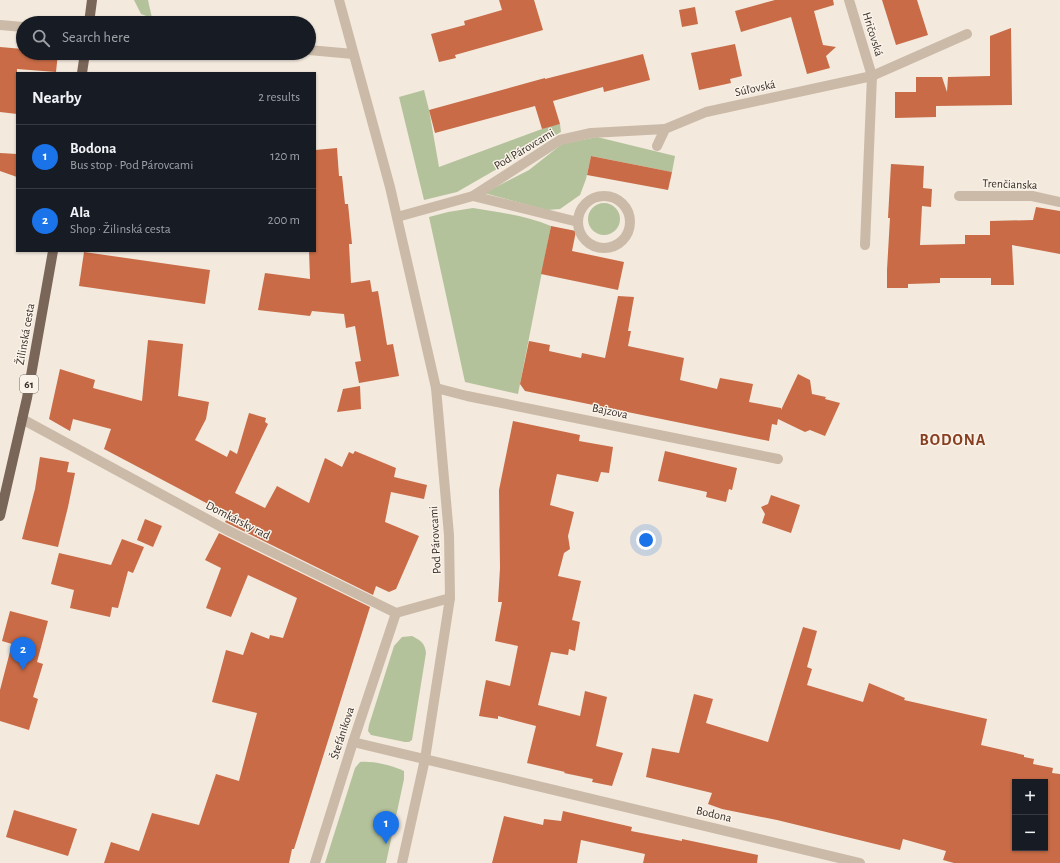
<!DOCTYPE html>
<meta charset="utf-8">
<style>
:root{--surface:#171b24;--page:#242831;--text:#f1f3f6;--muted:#9ea1a6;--line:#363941;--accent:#1a73e8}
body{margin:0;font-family:"Alegreya Sans",sans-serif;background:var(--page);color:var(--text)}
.controls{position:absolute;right:12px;bottom:12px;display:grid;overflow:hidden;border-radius:0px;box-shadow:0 1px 3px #0004}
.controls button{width:36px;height:36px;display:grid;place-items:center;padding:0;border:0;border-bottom:1px solid var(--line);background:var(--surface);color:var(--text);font:20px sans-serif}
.you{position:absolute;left:646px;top:540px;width:14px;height:14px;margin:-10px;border:3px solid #fff;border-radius:50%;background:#1a73e8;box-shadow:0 0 0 6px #1a73e833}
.badge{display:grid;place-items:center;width:26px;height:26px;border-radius:50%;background:var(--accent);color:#fff;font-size:13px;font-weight:700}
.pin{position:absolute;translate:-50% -33px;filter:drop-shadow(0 1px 2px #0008)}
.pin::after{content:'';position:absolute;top:21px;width:14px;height:12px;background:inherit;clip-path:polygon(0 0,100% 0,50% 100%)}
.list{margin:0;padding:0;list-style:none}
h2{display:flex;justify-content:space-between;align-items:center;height:52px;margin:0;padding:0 16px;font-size:17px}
h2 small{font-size:13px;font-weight:400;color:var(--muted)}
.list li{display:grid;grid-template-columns:26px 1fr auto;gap:12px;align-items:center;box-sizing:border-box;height:64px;padding:0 16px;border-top:1px solid var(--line)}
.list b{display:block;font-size:15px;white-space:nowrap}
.list p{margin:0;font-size:13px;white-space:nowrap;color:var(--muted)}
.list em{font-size:13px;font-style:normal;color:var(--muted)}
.icon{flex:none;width:22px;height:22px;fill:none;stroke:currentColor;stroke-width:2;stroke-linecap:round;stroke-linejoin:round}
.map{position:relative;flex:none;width:1060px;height:863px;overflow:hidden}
.search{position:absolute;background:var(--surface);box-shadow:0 1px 3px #0004;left:16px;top:16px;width:300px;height:44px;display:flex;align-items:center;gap:10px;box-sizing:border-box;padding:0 14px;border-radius:22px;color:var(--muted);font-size:15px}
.panel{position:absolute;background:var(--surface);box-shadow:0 1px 3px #0004;left:16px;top:72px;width:300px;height:180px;border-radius:0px}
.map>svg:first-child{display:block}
.green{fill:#b4c29c}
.building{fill:#c86b46;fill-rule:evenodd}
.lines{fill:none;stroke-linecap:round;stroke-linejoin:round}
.street{stroke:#cbbaa8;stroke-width:10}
.primary{stroke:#7a6659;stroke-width:10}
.labels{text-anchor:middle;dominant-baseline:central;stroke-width:3;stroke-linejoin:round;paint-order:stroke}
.shield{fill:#faf3e9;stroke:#726963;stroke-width:1}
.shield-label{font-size:11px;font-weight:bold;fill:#382e29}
.street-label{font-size:12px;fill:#382e29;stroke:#faf3e9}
.district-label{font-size:16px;font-weight:bold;letter-spacing:1px;fill:#883e20;stroke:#faf3e9}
</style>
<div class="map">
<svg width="1060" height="863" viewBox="0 0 1060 863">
<rect width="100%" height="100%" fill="#f3e9dd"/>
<g class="green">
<polygon points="134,0 148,0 152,18 141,14"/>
<polygon points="213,16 213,23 184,23"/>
<polygon points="424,90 429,110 439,167 550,126 560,124 561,132 457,192 424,200 399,97"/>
<polygon points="597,137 675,156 672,172 591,156 586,179 580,195 560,209 547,210 484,193 529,170 562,144"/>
<circle cx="604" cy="219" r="16"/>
<path d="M473,208C499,212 526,216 551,226L518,394L465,382L429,217L448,212Z"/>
<path d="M412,636C420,640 425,643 426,653L412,740L409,742H405L371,735L368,731L369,725L394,646L402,637Z"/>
<path d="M360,762C374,761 391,765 404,771V779L386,863H325L355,768Z"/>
</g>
<g class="building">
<polygon points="499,0 534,0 543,30 455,55 456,58 439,62 431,34 465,25 464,21 502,10"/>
<polygon points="775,0 833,0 834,5 814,11 823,45 836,47 826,56 830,68 807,74 791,17 741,32 735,11"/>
<polygon points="882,0 917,0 928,35 896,45"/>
<polygon points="695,7 698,24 682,27 679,10"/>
<polygon points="1011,28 1012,105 936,106 936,117 895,118 895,92 916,92 916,77 942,77 947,92 948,77 990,76 990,36"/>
<polygon points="735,44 742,76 730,79 731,83 699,90 691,53"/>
<polygon points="0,47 23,49 23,53 58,53 56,72 17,69 17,114 0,112"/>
<polygon points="643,54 650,80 604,92 603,87 553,101 560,124 542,129 535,106 435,133 429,110 545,78 545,79"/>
<polygon points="337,148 339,176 342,176 345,204 348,204 352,244 349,244 351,283 370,280 372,292 378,291 387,345 393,344 399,376 359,383 355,362 361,361 355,326 346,328 344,314 312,311 310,316 258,310 265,273 310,279 309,251 315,251 315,150"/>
<polygon points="0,153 17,154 17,177 0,171"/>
<polygon points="591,156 672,172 668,190 587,175"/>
<polygon points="891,164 924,166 923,188 932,189 931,207 922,206 920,245 965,244 965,235 990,235 990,221 1033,220 1036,207 1060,211 1060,254 1012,245 1014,285 991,285 991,278 940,278 940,283 908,284 908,288 887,288 887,270 890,218 888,218"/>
<polygon points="551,226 576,231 572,251 624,262 618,290 541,274"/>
<polygon points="84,252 210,270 205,304 79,286"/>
<polygon points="618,296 634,297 628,331 631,331 628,346 684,358 680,380 717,389 720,378 753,384 749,402 781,408 781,410 798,374 810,380 812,394 826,397 825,399 840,403 825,436 810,430 805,432 778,419 777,425 772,424 769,441 525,391 520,384 529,341 550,345 549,351 581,358 582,353 605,358"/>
<polygon points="148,340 183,344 178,396 209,402 206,419 195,440 227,457 230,450 237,454 249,413 266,418 265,422 268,424 235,493 265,508 277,486 309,503 325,458 342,467 349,452 353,454 355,451 396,468 394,477 427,485 424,499 391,492 385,522 419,536 396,589 389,592 376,586 373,595 225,522 229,515 104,449 111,429 73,419 70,431 49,419 60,369 95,380 93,388 142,401"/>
<polygon points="360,386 361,409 337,412 343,389"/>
<polygon points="513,421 580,435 579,441 613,447 609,473 601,472 598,482 557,474 550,505 574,512 568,536 570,549 564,553 558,576 581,581 572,620 580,622 575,651 569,649 568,655 551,652 538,705 580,716 585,691 607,697 596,746 623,753 612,786 592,782 593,779 564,773 565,772 527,763 536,726 498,716 498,719 479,716 486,680 510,686 518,646 495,641 502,602 498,602 500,568 499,490"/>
<polygon points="665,451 737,468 732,490 729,489 726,502 706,497 707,492 658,481"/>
<polygon points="40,457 69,462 67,472 75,473 68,507 58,547 22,539 35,489"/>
<polygon points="771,495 800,505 791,533 762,523 765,514 761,507 768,504"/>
<polygon points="145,519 162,526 153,547 137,540"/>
<polygon points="219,533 370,607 294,849 292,849 289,863 104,863 111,842 139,851 152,813 199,825 216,774 239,781 257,713 212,702 226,650 243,655 251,632 269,639 270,635 283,638 297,598 248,575 231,617 206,608 221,568 205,560"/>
<polygon points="122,539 144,547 133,573 128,571 118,608 112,607 110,617 70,608 74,590 51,584 59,553 111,565"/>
<polygon points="10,611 48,621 37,662 43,664 33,697 38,699 29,730 0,721 0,690 12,644 2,641"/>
<path d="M803,627L817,631L807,667L812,669L807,685L863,702L869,683L905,698L904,700L987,719L981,745L1024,755V757L1034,759L1033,764L1053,768L1052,773L1060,774V863H954L943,860L946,851L903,839L900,850L777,820L722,809L708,804L712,793L646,777L652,748L679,753L694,694L713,699L706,723L768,742ZM1015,782H1045V848H1015Z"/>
<polygon points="14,810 77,829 68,856 6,837"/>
<polygon points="563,811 632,827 631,831 682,841 682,839 758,855 757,863 643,863 645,854 581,840 577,863 492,863 504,816 543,825 544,819 561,821"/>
</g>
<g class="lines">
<g class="street">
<polyline points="339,0 390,187 436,388 449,535 450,598 425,759 402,863"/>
<polyline points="849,0 872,76 865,245"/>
<polyline points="0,25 23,27"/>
<polyline points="309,50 353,54"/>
<polyline points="657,146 665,129 706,112 872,76 967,34"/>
<polyline points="473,196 578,222"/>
<polyline points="959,196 1032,196 1060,202"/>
<circle cx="604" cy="222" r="26"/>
<polyline points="397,217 473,196 560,140 591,133 665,129"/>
<polyline points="436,388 467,396 778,459"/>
<polyline points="22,419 229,531 396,613 450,598"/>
<polyline points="353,742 860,863"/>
<polyline points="315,863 353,742 396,613"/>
</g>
<g class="primary">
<polyline points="89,23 92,0"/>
<polyline points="82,73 85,53"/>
<polyline points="0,516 27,398 53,251"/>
</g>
</g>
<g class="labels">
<rect class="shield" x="20" y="375" width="18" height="18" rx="3"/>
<g class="shield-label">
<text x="29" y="384">61</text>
</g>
<g class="street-label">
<text transform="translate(873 34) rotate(73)">Hričovská</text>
<text transform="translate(755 88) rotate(-12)">Súľovská</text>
<text transform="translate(524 149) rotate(-31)">Pod Párovcami</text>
<text transform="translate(1010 184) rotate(2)">Trenčianska</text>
<text transform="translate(25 334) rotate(-80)">Žilinská cesta</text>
<text transform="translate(610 411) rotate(12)">Bajzova</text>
<text transform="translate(238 520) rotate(27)">Domkársky rad</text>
<text transform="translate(435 540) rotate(-93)">Pod Párovcami</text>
<text transform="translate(342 733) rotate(-72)">Štefánikova</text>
<text transform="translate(714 814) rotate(13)">Bodona</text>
</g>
<g class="district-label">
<text x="953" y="440">BODONA</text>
</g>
</g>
</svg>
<div class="controls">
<button>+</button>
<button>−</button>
</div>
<div class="you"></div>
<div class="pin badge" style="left:386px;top:844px">1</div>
<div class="pin badge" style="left:23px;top:670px">2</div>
<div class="search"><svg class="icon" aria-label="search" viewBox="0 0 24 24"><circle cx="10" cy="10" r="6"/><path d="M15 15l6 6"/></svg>Search here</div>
<section class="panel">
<h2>Nearby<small>2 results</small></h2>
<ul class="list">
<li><span class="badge">1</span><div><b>Bodona</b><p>Bus stop · Pod Párovcami</p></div><em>120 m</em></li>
<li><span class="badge">2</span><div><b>Ala</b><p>Shop · Žilinská cesta</p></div><em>200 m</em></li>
</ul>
</section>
</div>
